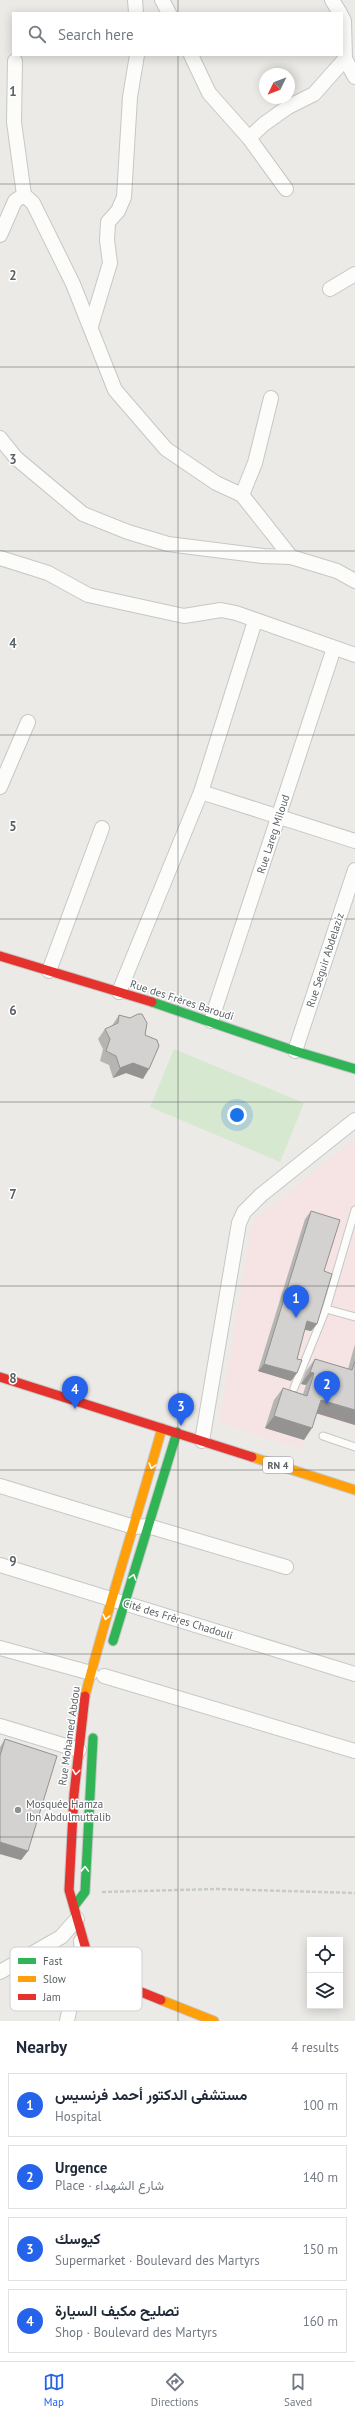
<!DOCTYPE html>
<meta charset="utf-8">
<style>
:root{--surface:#fff;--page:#f2f2f3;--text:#1f2937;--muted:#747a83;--line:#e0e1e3;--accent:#2563eb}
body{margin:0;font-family:"PT Sans",Vazirmatn,sans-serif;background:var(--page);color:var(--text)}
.controls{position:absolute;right:12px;bottom:12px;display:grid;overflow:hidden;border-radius:0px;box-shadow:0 2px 10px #0003}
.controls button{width:36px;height:36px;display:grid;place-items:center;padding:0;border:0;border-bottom:1px solid var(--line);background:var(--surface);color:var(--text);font:20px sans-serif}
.compass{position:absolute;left:259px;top:68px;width:36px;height:36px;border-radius:50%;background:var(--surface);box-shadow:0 2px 10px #0003;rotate:227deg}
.you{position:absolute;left:237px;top:1115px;width:14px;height:14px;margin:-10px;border:3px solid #fff;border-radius:50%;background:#1a73e8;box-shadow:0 0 0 6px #1a73e833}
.badge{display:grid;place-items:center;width:26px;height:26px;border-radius:50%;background:var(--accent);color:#fff;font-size:13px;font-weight:700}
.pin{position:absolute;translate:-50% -33px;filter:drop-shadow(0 1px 2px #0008)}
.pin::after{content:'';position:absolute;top:21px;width:14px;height:12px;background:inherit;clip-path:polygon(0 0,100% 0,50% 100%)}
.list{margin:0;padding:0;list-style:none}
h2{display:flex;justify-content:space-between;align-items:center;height:52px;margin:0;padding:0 16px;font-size:17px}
h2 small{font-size:13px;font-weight:400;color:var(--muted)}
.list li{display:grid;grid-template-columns:26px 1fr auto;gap:12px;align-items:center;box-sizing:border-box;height:64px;margin:0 8px 8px;padding:0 8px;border:1px solid var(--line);border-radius:0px}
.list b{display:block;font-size:15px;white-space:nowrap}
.list p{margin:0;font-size:13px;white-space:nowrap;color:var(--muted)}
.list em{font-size:13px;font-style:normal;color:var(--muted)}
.icon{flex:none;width:22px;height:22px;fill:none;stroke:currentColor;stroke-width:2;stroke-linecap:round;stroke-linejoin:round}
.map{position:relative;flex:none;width:355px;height:2021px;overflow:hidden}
.search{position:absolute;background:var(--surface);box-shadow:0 2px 10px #0003;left:12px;right:12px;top:12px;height:44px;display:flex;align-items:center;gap:10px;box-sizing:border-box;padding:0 14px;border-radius:0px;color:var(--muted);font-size:15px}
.sheet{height:340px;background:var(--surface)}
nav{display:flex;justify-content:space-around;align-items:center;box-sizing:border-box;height:56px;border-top:1px solid var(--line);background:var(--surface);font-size:11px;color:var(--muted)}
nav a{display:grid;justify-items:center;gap:2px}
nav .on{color:var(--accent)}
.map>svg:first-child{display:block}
.medical{fill:#f5e4e3}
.grass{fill:#d7e8d1}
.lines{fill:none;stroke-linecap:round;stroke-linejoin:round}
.lane-casing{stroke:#c7c7c7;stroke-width:9}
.street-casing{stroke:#c7c7c7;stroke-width:16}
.fast-casing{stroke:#c7c7c7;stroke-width:11}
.slow-casing{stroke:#c7c7c7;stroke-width:11}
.jam-casing{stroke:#c7c7c7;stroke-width:11}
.path{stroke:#c7ccc9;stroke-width:2.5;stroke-dasharray:4 2;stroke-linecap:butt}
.lane{stroke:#fcfcfb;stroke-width:7}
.street{stroke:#fcfcfb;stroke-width:14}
.fast{stroke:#30b455;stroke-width:9}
.slow{stroke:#ff9f0a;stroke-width:9}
.jam{stroke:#e5322d;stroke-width:9}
.wall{fill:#b5b5b3}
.shaded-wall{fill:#949392}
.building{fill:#d3d2d0;stroke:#949392}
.oneway{stroke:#fff}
.grid{fill:none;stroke:#5b6164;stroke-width:1;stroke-opacity:0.55}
.poi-dot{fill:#8e9192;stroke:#fff;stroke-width:1.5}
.labels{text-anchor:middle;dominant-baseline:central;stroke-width:3;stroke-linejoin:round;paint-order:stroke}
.shield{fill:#fff;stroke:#8c9092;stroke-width:1}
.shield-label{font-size:10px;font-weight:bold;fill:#5b6164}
.street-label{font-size:11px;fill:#5b6164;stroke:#fff}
.poi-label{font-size:11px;fill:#5b6164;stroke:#fff;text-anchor:start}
.key{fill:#fff;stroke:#ced0d0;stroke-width:1}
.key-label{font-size:11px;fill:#5b6164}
.grid-label{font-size:13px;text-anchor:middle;font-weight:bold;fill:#5b6164;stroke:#fff;stroke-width:3;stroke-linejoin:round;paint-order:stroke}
</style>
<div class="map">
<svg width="355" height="2021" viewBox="0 0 355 2021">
<rect width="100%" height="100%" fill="#eceae6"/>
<polygon class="medical" points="355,1138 355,1427 313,1414 302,1449 219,1423 252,1222"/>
<polygon class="grass" points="174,1049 304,1103 280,1162 150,1107"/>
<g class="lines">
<defs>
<g id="lane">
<polyline points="326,1309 355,1317"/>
<polyline points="294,1388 326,1309 355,1210"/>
<polyline points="323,1436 355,1447"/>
</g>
<g id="street">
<polyline points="135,0 136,13"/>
<polyline points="162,0 169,13"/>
<polyline points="332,0 340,13"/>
<polyline points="342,17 344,21 345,59 355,77"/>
<polyline points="191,55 209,93 249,138 286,189"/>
<polyline points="15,61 14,122 24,195 33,203 73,284 115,390 166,449 216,483 242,495 291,557"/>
<polyline points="249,138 264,124 288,107 314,94 345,59"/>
<polyline points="0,235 15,201 24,195"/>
<polyline points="330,289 355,274"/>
<polyline points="91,326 110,263 107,240 108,222 118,211 124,197 130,97 137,55"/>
<polyline points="0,438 16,458 83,514 128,532 168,544 263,556 291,557 337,571 355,581"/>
<polyline points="242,495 255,463 271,398"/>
<polyline points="0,558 48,573 88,595 184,616 221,610 236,613 355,655"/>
<polyline points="0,787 28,722"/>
<polyline points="201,792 355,841"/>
<polyline points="49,971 102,828"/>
<polyline points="119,992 201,792 255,621"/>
<polyline points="211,1021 334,648"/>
<polyline points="295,1051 355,870"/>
<polyline points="202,1441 239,1223 244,1212 261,1195 355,1120"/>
<polyline points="0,1486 134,1527 148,1526 286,1567"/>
<polyline points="0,1565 355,1674"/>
<polyline points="0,1648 91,1673"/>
<polyline points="104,1676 355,1751"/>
<polyline points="0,1726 79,1750"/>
<polyline points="0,1972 61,1937 77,1919"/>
<polyline points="67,2021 82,1950 81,1941"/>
</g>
<g id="fast">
<polyline points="152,1002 295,1051 355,1069"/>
<polyline points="113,1641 177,1432"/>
<polyline points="75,1905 85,1892 93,1738"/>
</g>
<g id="slow">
<polyline points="252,1457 355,1490"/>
<path d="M85,1696C108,1606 137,1518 162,1428"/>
<polyline points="161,2000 214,2021"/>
</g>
<g id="jam">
<polyline points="0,956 152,1002"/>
<polyline points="0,1377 252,1457"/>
<polyline points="85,1696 74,1794 69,1890 87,1953 97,1969 114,1981 161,2000"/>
</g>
</defs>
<use href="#lane" class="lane-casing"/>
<use href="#street" class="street-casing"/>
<use href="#fast" class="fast-casing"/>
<use href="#slow" class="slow-casing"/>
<use href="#jam" class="jam-casing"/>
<polyline class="path" points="102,1892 217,1889 355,1893"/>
<use href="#lane" class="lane"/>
<use href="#street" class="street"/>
<use href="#fast" class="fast"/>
<use href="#slow" class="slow"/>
<use href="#jam" class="jam"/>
</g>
<g class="wall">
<polygon points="119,1015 145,1035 143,1079 126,1073 113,1078 109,1065 100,1061 103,1049 98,1039 105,1029 112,1026 113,1024"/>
<polygon points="311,1211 324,1271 317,1324 311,1331 305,1330 291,1381 258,1371 305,1219"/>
<polygon points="355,1344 355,1425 317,1413 304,1440 265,1428 274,1400 283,1388 303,1394 306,1385 301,1384 306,1371 315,1359 348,1369"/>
<polygon points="5,1739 28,1851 21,1860 0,1854 0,1747"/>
</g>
<g class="shaded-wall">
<polygon points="133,1063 149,1069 143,1079 126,1073 113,1078 120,1068"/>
<polygon points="307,1321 317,1324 311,1331 302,1329"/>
<polygon points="264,1364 297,1373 291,1381 258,1371"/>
<polygon points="310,1372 314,1373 306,1385 301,1384"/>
<polygon points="321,1400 355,1410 355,1425 312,1412"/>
<polygon points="274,1416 312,1428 304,1440 265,1428"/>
<polygon points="0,1842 28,1851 21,1860 0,1854"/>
</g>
<g class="building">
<polygon points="138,1014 142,1014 147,1023 145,1035 157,1040 159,1046 149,1069 133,1063 120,1068 116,1056 106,1051 110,1039 105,1029 118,1023 119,1015 130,1018"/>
<polygon points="311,1211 340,1220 324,1271 332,1274 317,1324 307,1321 297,1359 302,1360 297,1373 264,1364"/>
<polygon points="315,1359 352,1370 355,1361 355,1410 321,1400 312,1428 274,1416 283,1388 307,1396 314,1373 310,1372"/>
<polygon points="5,1739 57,1756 28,1851 0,1842 0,1756"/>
</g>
<defs><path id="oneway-chevron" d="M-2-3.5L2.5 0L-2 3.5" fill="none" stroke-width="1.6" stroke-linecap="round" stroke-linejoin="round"/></defs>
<g class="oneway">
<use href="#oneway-chevron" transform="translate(152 1466) rotate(106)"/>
<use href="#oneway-chevron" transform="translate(133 1577) rotate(-73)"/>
<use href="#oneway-chevron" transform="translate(106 1617) rotate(104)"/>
<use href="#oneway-chevron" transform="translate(76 1772) rotate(97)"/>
<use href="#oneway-chevron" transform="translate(85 1869) rotate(-88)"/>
</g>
<path class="grid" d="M178,0V13M178,55V2021M0,184H355M0,367H355M0,551H355M0,735H355M0,919H355M0,1102H355M0,1286H355M0,1470H355M0,1654H355M0,1837H355"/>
<circle class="poi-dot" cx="18" cy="1810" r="4"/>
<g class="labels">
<rect class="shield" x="263" y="1457" width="30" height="16" rx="3"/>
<g class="shield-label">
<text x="278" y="1465">RN 4</text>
</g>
<g class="street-label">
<text transform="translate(273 834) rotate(-72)">Rue Lareg Miloud</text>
<text transform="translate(325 960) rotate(-72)">Rue Seguir Abdelaziz</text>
<text transform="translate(182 1000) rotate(18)">Rue des Frères Baroudi</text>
<text transform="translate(178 1619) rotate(17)">Cité des Frères Chadouli</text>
<text transform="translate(69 1736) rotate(-82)">Rue Mohamed Abdou</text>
</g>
<g class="poi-label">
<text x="26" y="1804">Mosquée Hamza<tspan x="26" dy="13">Ibn Abdulmuttalib</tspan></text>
</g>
</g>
<rect x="10" y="1947" width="132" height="64" rx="6" class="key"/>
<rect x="18" y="1958" width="18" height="6" fill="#30b455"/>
<rect x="18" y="1976" width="18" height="6" fill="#ff9f0a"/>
<rect x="18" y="1994" width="18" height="6" fill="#e5322d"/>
<g class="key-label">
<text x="43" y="1965">Fast</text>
<text x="43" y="1983">Slow</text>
<text x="43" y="2001">Jam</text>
</g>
<g class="grid-label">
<text x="13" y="96">1</text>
<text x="13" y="280">2</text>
<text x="13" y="464">3</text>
<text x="13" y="648">4</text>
<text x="13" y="831">5</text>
<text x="13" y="1015">6</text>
<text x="13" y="1199">7</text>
<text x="13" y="1383">8</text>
<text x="13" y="1566">9</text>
</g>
</svg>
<div class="controls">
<button><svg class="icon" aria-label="locate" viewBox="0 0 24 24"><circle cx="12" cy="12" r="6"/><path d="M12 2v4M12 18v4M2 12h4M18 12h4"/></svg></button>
<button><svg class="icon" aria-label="layers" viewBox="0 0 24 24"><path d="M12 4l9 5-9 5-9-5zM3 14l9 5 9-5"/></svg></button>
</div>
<svg class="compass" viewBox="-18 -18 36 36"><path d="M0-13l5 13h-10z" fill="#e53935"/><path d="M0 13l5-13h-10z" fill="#747a83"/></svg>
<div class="you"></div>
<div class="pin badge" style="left:296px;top:1318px">1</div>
<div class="pin badge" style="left:327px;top:1404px">2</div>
<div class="pin badge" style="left:181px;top:1426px">3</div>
<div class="pin badge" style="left:75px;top:1409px">4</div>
<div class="search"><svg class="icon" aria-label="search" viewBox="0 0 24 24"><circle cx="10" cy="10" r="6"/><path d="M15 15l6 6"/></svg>Search here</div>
</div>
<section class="sheet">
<h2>Nearby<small>4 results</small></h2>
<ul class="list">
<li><span class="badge">1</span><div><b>مستشفى الدكتور أحمد فرنسيس</b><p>Hospital</p></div><em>100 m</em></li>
<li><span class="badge">2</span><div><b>Urgence</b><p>Place · شارع الشهداء</p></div><em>140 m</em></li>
<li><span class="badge">3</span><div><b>كيوسك</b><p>Supermarket · Boulevard des Martyrs</p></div><em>150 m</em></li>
<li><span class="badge">4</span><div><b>تصليح مكيف السيارة</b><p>Shop · Boulevard des Martyrs</p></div><em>160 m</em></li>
</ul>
</section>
<nav>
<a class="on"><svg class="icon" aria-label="map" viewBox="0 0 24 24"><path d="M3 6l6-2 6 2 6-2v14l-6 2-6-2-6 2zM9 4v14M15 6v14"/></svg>Map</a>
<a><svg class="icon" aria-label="directions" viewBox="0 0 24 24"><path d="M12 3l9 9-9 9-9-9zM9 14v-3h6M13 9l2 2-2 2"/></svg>Directions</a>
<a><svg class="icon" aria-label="saved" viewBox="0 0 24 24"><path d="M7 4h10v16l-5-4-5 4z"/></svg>Saved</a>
</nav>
